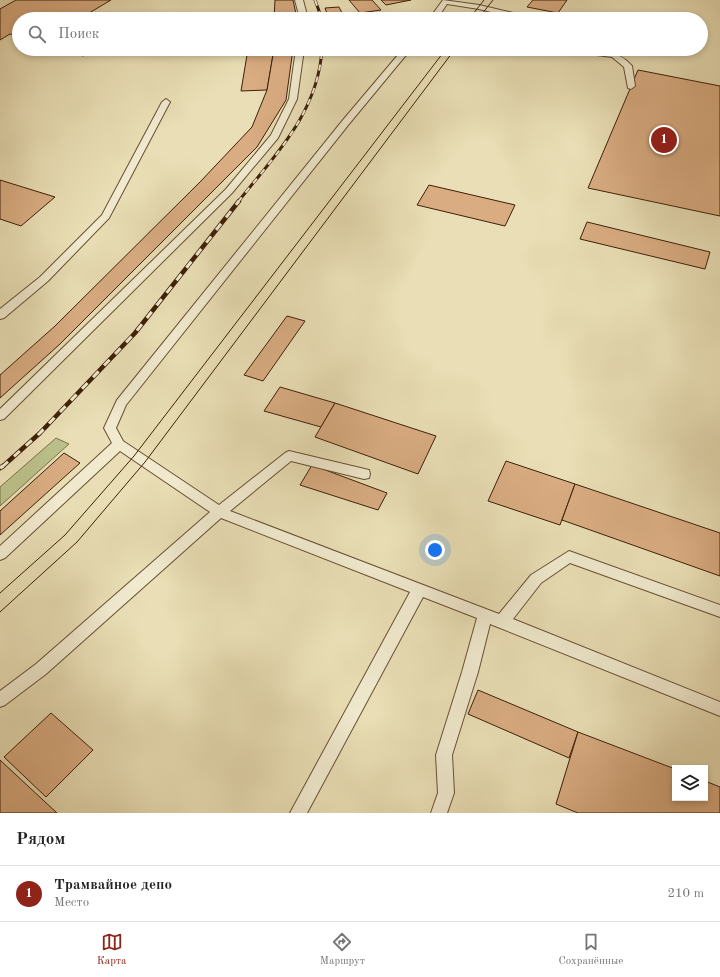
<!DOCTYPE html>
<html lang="ru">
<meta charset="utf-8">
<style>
:root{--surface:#fff;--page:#f6f6f6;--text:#222;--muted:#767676;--line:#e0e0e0;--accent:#8f2418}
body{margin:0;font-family:"Old Standard TT",serif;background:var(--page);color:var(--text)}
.controls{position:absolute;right:12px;bottom:12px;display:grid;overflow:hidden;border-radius:0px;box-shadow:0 2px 6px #0003}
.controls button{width:36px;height:36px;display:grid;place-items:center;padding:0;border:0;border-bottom:1px solid var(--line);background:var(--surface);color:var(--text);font:20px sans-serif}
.you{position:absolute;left:435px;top:550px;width:14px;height:14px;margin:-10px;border:3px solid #fff;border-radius:50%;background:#1a73e8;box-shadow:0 0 0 6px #1a73e833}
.badge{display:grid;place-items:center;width:26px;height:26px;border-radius:50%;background:var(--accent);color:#fff;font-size:13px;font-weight:700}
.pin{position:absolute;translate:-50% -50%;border:2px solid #fff;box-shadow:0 1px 4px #0006}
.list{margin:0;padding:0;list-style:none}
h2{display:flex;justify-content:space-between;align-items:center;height:52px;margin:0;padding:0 16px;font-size:17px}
h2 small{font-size:13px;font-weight:400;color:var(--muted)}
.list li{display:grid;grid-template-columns:26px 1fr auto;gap:12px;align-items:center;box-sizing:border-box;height:56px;padding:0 16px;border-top:1px solid var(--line)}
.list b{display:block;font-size:15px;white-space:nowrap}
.list p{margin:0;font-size:13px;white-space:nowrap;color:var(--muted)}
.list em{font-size:13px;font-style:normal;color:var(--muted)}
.icon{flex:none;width:22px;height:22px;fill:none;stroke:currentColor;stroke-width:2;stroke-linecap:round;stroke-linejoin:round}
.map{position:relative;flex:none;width:720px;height:813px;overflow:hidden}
.search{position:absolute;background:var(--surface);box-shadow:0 2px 6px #0003;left:12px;right:12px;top:12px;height:44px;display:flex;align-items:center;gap:10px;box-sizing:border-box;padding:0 14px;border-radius:22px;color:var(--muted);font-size:15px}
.sheet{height:108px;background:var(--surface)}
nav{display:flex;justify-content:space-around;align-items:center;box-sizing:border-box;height:56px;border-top:1px solid var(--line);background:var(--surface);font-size:11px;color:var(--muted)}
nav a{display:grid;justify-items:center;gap:2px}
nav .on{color:var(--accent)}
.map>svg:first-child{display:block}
.green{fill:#bbc08a;stroke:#7c7048}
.building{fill:#d9ac82;stroke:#3d2007}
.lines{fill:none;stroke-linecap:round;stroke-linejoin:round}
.lane-casing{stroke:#685032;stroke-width:2}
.lane{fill:#f1eacf;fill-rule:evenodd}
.tram{stroke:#3d2007;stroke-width:1}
.rail-far2-casing{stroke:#3d2007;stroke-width:3}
.rail-far1-casing{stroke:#3d2007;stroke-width:4.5}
.rail-casing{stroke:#3d2007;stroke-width:5}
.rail-far2{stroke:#f1eacf;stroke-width:2;stroke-dasharray:6;stroke-linecap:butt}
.rail-far1{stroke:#f1eacf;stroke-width:3;stroke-dasharray:8;stroke-linecap:butt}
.rail{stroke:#f1eacf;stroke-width:3.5;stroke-dasharray:11;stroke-linecap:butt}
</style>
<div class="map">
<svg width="720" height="813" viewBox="0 0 720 813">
<rect width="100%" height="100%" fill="#e9deb5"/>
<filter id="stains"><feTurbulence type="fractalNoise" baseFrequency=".005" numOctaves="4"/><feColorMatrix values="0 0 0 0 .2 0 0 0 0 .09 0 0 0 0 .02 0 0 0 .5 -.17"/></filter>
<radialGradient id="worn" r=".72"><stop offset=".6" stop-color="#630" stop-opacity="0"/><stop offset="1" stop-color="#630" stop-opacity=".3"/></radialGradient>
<polygon class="green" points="56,438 69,444 0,506 0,487"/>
<g class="building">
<polygon points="16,0 111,0 79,19 19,19 19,36 10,34 0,40 0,9"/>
<polygon points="275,0 293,0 297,19 274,19"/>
<polygon points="349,0 372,0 381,10 360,13"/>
<polygon points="381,0 411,0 386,5"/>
<polygon points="533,0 567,0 558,13 527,7"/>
<polygon points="339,7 345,19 329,19 325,8"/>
<polygon points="62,49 93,49 83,56"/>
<polygon points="248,49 274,49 267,90 241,91"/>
<polygon points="274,49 293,49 286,100 257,147 60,344 0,398 0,375 55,326 200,182 252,127 267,90"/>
<polygon points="638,70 720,86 720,216 588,188"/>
<polygon points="0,180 55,197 21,226 0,219"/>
<polygon points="429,185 515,205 505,226 417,205"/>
<polygon points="587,222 710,252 705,269 580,239"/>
<polygon points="287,316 305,321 263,381 244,375"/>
<polygon points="280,387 335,403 321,427 264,411"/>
<polygon points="335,403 436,436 418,474 315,437"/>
<polygon points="64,453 80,463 0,535 0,511"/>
<polygon points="506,461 575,484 560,525 488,501"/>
<polygon points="312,465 387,493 378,510 300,485"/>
<polygon points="575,484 720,533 720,576 562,520"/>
<polygon points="478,690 578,732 569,758 468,714"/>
<polygon points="51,713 93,750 46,797 4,757"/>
<polygon points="578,732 675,769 675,798 705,798 705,781 720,787 720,813 578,813 556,804"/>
<polygon points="0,760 57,813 0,813"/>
</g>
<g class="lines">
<defs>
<g id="lane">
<polygon points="295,0 303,0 308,19 300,19"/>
<polygon points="443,0 479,5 531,17 532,19 519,19 479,9 447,4 437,19 429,19"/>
<polygon points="296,49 304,49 297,99 278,138 232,193 4,419 0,420 0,409 226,189 271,135 289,99"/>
<polygon points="403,49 411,49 349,124 126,405 116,428 123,441 219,505 285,453 289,451 369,470 370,474 369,478 364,479 291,461 230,511 499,614 531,575 569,551 720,605 720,617 570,563 541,583 513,619 720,702 720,716 490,624 478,672 452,755 454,793 447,813 431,813 438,793 436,755 462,672 477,618 423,597 307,813 290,813 410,592 221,518 46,674 5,705 0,707 0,691 36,664 210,512 120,451 5,558 0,560 0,546 112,443 104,428 117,400 343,120"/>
<path d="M562,49C586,49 615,46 632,66L635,86L631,89L628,88L624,67L612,57L566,51Z"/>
<polygon points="166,99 170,102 109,218 48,281 4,318 0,319 0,309 40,277 102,215 162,102"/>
</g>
</defs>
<use href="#lane" class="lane-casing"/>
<use href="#lane" class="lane"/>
<g class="tram">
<polyline points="469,19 484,0"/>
<polyline points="478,19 493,0"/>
<polyline points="0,593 65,535 134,456 446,49"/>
<polyline points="0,612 77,542 145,462 455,49"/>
</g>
<defs>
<g id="rail-far2">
<polyline points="315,0 322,19"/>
<path d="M238,202C275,155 318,113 322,49"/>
</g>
<polyline id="rail-far1" points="2,467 40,433 135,333 239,201"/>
<polyline id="rail" points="0,468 3,466"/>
</defs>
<use href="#rail-far2" class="rail-far2-casing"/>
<use href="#rail-far1" class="rail-far1-casing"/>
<use href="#rail" class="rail-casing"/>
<use href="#rail-far2" class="rail-far2"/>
<use href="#rail-far1" class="rail-far1"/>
<use href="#rail" class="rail"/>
</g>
<rect width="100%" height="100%" filter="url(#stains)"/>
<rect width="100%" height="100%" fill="url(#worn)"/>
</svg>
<div class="controls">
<button><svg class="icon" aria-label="layers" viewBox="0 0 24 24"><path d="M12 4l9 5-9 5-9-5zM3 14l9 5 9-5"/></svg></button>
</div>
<div class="you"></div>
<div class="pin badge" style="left:664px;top:140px">1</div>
<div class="search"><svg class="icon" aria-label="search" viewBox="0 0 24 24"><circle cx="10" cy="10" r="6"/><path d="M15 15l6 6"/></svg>Поиск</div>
</div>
<section class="sheet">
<h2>Рядом<small></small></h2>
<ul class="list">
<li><span class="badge">1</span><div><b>Трамвайное депо</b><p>Место</p></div><em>210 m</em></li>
</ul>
</section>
<nav>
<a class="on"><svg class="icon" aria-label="map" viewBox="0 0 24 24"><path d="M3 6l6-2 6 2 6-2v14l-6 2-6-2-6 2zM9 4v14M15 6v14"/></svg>Карта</a>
<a><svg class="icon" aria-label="directions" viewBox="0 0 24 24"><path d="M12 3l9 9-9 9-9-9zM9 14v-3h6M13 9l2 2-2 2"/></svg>Маршрут</a>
<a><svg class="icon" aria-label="saved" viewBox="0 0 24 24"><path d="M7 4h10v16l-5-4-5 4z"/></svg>Сохранённые</a>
</nav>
